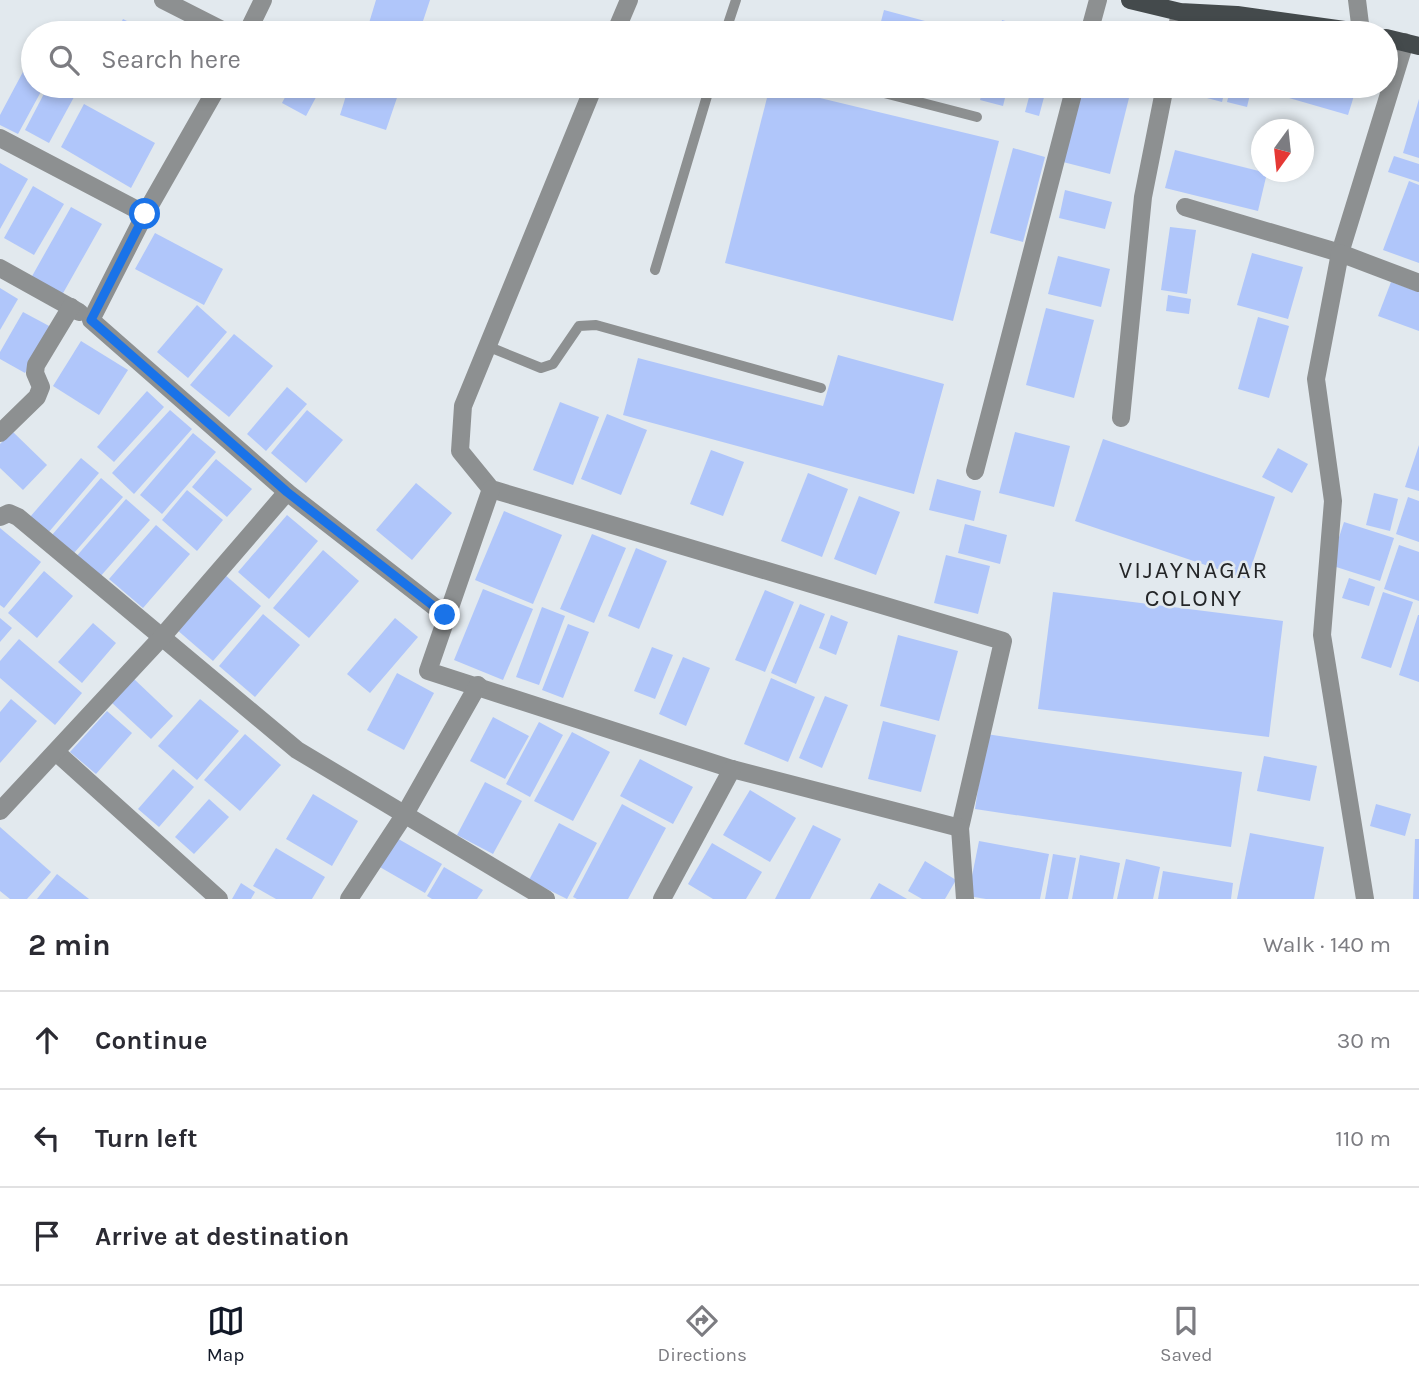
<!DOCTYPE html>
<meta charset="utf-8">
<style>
:root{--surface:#fff;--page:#f7f7f7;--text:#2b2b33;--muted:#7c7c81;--line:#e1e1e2;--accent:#111827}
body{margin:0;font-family:Karla,sans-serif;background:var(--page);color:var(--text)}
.compass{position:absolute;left:1251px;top:119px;width:63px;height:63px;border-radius:50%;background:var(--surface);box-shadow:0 4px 10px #0003;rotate:195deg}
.stop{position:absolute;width:21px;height:21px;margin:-16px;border:5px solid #1a73e8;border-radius:50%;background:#fff}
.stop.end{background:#1a73e8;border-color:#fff;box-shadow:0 2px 7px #0008}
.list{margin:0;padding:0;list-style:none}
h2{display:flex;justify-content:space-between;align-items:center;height:91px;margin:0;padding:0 28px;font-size:30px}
h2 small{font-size:23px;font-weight:400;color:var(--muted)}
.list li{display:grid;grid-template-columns:46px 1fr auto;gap:21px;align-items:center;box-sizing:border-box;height:98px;padding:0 28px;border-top:2px solid var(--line)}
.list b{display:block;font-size:26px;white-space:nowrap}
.list em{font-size:23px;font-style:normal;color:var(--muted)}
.icon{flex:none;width:38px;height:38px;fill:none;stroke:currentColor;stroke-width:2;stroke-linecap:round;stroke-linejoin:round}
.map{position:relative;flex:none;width:1419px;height:899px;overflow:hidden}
.search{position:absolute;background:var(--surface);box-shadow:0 4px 10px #0003;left:21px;right:21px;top:21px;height:77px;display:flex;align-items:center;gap:18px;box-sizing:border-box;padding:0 24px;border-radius:38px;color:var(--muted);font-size:26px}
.sheet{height:385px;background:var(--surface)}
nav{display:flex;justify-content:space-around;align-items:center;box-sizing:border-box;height:98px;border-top:2px solid var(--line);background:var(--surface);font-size:19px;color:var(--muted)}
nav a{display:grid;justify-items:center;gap:4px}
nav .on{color:var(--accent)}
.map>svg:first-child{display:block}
.building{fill:#b0c6fa}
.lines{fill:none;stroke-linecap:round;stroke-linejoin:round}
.lane{stroke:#8d9091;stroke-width:10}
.street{stroke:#8d9091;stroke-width:18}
.primary{stroke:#444a4c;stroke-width:18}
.route{stroke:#1a73e8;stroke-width:9}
.labels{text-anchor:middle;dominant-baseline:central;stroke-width:5;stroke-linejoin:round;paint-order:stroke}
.neighbourhood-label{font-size:24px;letter-spacing:2px;fill:#242628;stroke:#e2e9ee}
</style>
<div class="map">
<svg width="1419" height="899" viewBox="0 0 1419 899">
<rect width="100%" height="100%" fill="#e2e9ee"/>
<g class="building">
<polygon points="376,0 430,0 419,33 366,33"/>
<polygon points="884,10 966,32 966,33 878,33"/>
<polygon points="123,19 151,33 116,33"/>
<polygon points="1002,20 1025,27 1023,33 999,33"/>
<polygon points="1049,26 1063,30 1062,33 1047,33"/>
<polygon points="33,53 33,86 44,86 18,134 0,125 0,115"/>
<polygon points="48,86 80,86 49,143 25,130"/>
<polygon points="291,86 322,86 306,116 282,103"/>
<polygon points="349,86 401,86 386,130 340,115"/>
<polygon points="770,86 999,141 953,321 725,263"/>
<polygon points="984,86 1008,86 1003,106 980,100"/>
<polygon points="1032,86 1047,86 1039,116 1025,112"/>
<polygon points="1083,86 1115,86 1131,90 1110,174 1063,162"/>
<polygon points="1190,86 1226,86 1222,102 1188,93"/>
<polygon points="1231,86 1252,86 1247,107 1227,102"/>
<polygon points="1292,86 1357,86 1348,115 1289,98"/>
<polygon points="1419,99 1419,158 1403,153"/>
<polygon points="84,104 155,143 131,188 61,147"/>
<polygon points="1013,148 1045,157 1023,242 990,233"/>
<polygon points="1175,150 1267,173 1258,211 1165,188"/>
<polygon points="1394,156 1419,164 1419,182 1388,172"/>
<polygon points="0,163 28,179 0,229"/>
<polygon points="1409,181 1419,185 1419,263 1383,250"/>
<polygon points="33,186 64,204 34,255 4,238"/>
<polygon points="1065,190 1112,202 1105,229 1059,218"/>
<polygon points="71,207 102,224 62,295 31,278"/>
<polygon points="1170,227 1196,230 1187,294 1161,290"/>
<polygon points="155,233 223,269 204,305 135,269"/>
<polygon points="1252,253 1303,267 1288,319 1237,305"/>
<polygon points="1058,256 1110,269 1101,307 1048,294"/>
<polygon points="1391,282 1419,292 1419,331 1378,316"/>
<polygon points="0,288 18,299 0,330"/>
<polygon points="1168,295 1191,299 1189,314 1166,311"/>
<polygon points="197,305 227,332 188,378 157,352"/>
<polygon points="1046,308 1094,320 1074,398 1026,385"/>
<polygon points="23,312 51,327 25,373 0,359 0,352"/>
<polygon points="1258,317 1289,326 1269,398 1238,389"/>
<polygon points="234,334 273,366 229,417 190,385"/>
<polygon points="81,341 128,370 99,415 53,386"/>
<polygon points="838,355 944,384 914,494 623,415 638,358 823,406"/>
<polygon points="287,387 307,404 266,451 247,434"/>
<polygon points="147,391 164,407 114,462 97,447"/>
<polygon points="560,402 599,417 573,485 533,470"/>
<polygon points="170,410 192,429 134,494 112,473"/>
<polygon points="307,410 343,440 306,483 271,453"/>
<polygon points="607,414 647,430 621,495 581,479"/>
<polygon points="12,431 47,465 23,490 0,468 0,444"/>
<polygon points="1015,432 1070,446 1054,507 999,493"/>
<polygon points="193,433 216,452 162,514 140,495"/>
<polygon points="1103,439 1275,497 1247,579 1075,521"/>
<polygon points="1419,445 1419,491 1405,487"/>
<polygon points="1278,448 1308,464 1292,493 1262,477"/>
<polygon points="711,450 744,462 723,516 690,504"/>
<polygon points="81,458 99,473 48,533 30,517"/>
<polygon points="216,459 252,489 227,517 192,487"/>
<polygon points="808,473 848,489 822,557 781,541"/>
<polygon points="101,478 123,497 74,553 52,535"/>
<polygon points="937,479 981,491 974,521 929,510"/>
<polygon points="416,483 452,513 412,560 376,530"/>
<polygon points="187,490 223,520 197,551 162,520"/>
<polygon points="1374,493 1398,499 1390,531 1366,525"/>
<polygon points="859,496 900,512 876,575 834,559"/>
<polygon points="1408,497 1419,501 1419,542 1396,534"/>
<polygon points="126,499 150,520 99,578 75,558"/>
<polygon points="504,511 562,535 533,604 475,580"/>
<polygon points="287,515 318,541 269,599 238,572"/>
<polygon points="1344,522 1394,538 1380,581 1330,565"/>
<polygon points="965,524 1007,535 1000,564 958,553"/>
<polygon points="156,525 190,554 143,608 109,579"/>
<polygon points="0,528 41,562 4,608 0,605"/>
<polygon points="592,534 626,548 594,623 560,609"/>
<polygon points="1399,545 1419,552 1419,601 1384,589"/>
<polygon points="636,548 667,561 639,629 608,616"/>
<polygon points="323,550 359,581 309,638 273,608"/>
<polygon points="946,555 990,566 978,614 934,603"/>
<polygon points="44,571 73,596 37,638 8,613"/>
<polygon points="224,574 261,606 213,661 176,629"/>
<polygon points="1349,578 1375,587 1369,606 1342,598"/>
<polygon points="483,589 533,609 503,680 454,660"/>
<polygon points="765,590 794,602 765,672 735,660"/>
<polygon points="1053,592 1283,621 1269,737 1038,709"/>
<polygon points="1383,592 1413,602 1391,668 1361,658"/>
<polygon points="800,604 825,614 796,684 771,673"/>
<polygon points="542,607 565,616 539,685 516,677"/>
<polygon points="263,614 300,645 255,697 219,666"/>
<polygon points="831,615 848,622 836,655 819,648"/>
<polygon points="1418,615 1419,615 1419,682 1399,675"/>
<polygon points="0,618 12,628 0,642"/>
<polygon points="395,618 418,637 370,693 347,674"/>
<polygon points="93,623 116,643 82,683 58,662"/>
<polygon points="568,624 589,632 563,698 542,690"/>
<polygon points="898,635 958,651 939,721 880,706"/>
<polygon points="19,639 82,693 55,725 0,678 0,661"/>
<polygon points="652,647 673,655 655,699 634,691"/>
<polygon points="683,657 710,668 686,726 659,714"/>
<polygon points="397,673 434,693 404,750 367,730"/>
<polygon points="771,678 815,697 788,762 744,744"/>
<polygon points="134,679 173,716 151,739 111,702"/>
<polygon points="825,696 848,705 822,768 799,758"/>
<polygon points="11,699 37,721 0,763 0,712"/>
<polygon points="200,699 239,731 197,780 158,746"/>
<polygon points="107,711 132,733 96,774 70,752"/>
<polygon points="493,717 529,736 505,779 470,761"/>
<polygon points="883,721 936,735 921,792 868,779"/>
<polygon points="539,722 563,735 530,797 506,784"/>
<polygon points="572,732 610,752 573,821 534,801"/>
<polygon points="245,734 281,765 240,811 204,780"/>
<polygon points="986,734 1242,772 1231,847 975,809"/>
<polygon points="1264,756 1317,766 1310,801 1257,791"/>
<polygon points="640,759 693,787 673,824 620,796"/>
<polygon points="173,769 194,787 159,827 138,809"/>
<polygon points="485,782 522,801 493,854 457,835"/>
<polygon points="750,790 796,818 770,862 723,835"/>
<polygon points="313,794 358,821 332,866 286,839"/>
<polygon points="209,799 229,817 194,854 175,837"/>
<polygon points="622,804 666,828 628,899 577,899 573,897"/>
<polygon points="1376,804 1411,814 1405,836 1370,826"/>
<polygon points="559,823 597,843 567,899 529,880"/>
<polygon points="813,825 841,839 810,899 775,899"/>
<polygon points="0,827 51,872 27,899 10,899 0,891"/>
<polygon points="1250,833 1324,847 1314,899 1237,899"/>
<polygon points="395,837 442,864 425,893 378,866"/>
<polygon points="1415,839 1419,839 1419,899 1413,899"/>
<polygon points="979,841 1049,854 1040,899 986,899 968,896"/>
<polygon points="712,843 762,872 746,899 713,899 688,884"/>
<polygon points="276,848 325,877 312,899 276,899 253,886"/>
<polygon points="1053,854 1076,858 1068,899 1045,899"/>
<polygon points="1080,855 1120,863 1113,899 1072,899"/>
<polygon points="1126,859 1160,867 1153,899 1117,899"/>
<polygon points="925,861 956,880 945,899 922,899 908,891"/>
<polygon points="444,867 483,890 477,899 432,899 427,896"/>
<polygon points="1163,871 1233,883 1231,899 1158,899"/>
<polygon points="57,874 89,899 37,899"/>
<polygon points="241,883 255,892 251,899 232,899"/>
<polygon points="879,883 907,899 870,899"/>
</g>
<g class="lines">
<g class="lane">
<polyline points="725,33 736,0"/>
<polyline points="857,86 977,117"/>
<polyline points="655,270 710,86"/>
<polyline points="487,346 541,368 553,364 579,326 596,325 821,388"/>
</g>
<g class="street">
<polyline points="163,0 228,33"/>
<polyline points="1357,0 1361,32"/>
<polyline points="247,33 263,0"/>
<polyline points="615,33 629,0"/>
<polyline points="1089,33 1098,0"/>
<polyline points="1176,33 1180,12"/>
<polyline points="218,86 145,214 91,320 287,492 445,615"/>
<polyline points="594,86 463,406 460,451 491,489 1003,641 960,828 965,899"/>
<polyline points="0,138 145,214"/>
<polyline points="1185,207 1340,253 1405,42"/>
<polyline points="0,268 79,312"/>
<polyline points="1121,418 1143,197 1165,86"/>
<polyline points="0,433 37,397 41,387 35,373 36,365 71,307"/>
<polyline points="975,471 1075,86"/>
<polyline points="491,489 428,671 732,769 960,828"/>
<polyline points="0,517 9,513 18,517 297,750 546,899"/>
<polyline points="57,753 219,899"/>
<polyline points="0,811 161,638 287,492"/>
<polyline points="349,899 405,814 478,685"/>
<polyline points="662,899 732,769"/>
<polyline points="1365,899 1322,635 1333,501 1316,379 1340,253 1419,283"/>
</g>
<g class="primary">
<polyline points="1130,0 1180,12 1237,15 1366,33"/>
<polyline points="1386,38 1419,46"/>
</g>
</g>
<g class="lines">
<polyline class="route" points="145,214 91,320 287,492 445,615"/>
</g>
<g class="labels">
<g class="neighbourhood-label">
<text x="1194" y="570">VIJAYNAGAR<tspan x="1194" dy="28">COLONY</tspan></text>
</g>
</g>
</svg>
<svg class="compass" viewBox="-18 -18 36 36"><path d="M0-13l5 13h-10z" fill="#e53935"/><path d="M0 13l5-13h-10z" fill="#7c7c81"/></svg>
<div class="stop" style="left:145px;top:214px"></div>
<div class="stop end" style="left:445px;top:615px"></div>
<div class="search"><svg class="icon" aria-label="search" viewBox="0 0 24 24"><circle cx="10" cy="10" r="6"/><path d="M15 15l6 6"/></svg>Search here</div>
</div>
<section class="sheet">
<h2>2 min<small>Walk · 140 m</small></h2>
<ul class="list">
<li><svg class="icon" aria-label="ahead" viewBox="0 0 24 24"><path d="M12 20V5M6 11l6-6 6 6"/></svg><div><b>Continue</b></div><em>30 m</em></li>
<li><svg class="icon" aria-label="left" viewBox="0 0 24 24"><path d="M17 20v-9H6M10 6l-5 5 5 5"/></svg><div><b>Turn left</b></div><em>110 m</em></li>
<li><svg class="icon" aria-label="arrive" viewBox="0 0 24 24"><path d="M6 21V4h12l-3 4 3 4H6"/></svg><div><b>Arrive at destination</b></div></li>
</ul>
</section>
<nav>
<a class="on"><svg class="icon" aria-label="map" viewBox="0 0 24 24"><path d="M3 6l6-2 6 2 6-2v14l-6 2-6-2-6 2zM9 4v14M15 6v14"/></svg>Map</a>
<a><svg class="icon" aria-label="directions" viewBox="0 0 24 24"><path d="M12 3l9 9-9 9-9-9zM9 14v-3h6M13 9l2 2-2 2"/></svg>Directions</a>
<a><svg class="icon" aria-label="saved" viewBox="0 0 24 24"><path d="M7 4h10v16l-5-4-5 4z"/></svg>Saved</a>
</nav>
